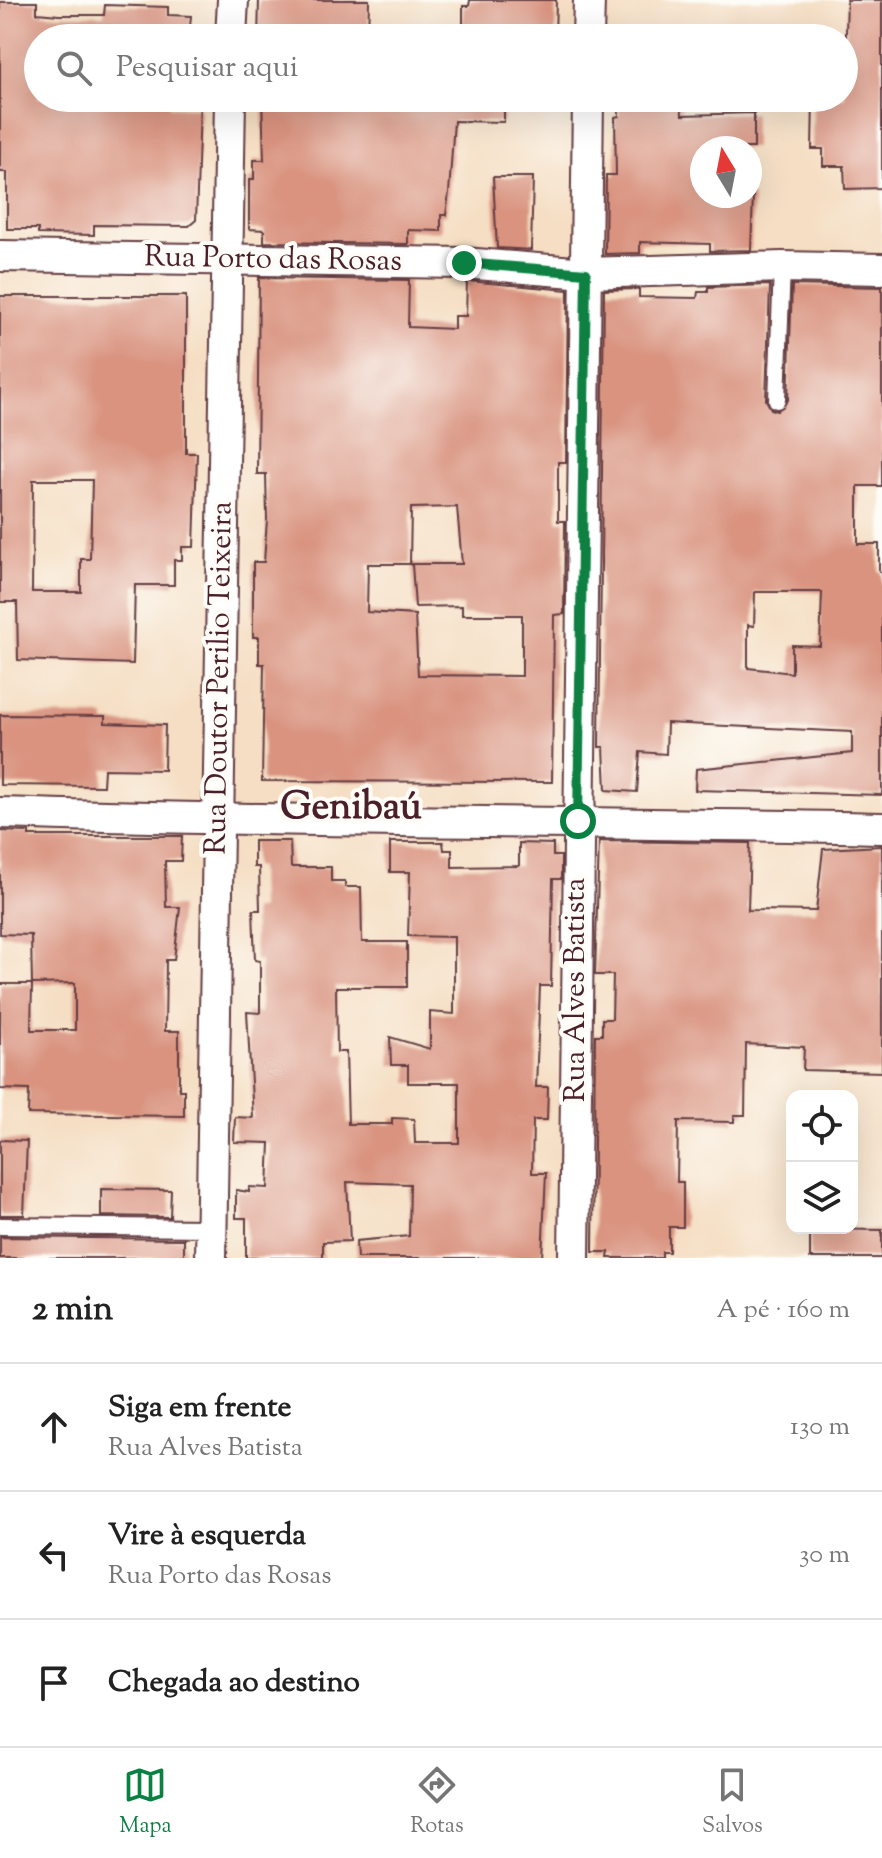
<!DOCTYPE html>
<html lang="pt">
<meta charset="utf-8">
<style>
:root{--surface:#fff;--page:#f6f6f6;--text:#222;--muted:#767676;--line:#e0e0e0;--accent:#0b8043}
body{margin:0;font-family:"Sorts Mill Goudy",serif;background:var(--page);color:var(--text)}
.controls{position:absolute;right:24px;bottom:24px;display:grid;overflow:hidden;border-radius:16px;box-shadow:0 8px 32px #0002}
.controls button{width:72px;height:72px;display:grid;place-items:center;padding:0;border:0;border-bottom:2px solid var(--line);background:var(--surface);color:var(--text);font:40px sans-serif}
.compass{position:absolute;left:690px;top:136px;width:72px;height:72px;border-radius:50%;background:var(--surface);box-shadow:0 8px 32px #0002;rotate:350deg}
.stop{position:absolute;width:24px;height:24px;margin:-18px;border:6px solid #0b8043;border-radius:50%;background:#fff}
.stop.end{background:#0b8043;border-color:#fff;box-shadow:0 2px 8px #0008}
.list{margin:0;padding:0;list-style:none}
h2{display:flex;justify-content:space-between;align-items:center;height:104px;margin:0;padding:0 32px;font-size:34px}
h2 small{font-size:26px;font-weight:400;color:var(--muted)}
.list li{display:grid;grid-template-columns:52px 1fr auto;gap:24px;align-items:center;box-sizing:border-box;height:128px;padding:0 32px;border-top:2px solid var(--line)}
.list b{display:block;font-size:30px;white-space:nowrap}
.list p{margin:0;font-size:26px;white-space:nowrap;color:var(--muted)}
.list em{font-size:26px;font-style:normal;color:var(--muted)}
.icon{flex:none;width:44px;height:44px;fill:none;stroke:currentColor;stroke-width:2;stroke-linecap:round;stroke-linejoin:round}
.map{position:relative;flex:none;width:882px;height:1258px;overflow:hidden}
.search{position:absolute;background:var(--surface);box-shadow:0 8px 32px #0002;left:24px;right:24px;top:24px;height:88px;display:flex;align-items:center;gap:20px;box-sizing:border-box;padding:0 28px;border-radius:44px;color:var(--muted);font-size:30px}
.sheet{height:488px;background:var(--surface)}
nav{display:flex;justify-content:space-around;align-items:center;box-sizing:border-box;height:112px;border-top:2px solid var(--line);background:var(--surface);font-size:22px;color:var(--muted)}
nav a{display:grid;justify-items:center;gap:4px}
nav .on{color:var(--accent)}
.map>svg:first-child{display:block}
.building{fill:#d9937f;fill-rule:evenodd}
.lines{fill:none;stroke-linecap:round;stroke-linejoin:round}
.lane-casing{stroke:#643c42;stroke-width:20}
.street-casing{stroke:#643c42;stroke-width:34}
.lane{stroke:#fff;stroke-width:16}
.street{stroke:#fff;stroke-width:30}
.route{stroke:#0b8043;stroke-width:10}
.labels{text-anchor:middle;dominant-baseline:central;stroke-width:8;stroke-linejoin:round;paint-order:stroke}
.street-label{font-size:30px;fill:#4a1f2b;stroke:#fdfcf7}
.district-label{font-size:38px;font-weight:bold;fill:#4a1f2b;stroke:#fdfcf7}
</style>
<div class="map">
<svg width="882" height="1258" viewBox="0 0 882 1258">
<rect width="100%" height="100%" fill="#fdfcf7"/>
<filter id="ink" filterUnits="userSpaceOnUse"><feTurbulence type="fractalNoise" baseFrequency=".0125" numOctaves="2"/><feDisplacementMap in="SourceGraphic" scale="16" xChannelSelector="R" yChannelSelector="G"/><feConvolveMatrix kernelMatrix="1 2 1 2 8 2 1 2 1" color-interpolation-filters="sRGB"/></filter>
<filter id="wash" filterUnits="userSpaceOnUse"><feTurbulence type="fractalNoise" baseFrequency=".006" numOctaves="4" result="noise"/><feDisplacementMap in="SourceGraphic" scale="32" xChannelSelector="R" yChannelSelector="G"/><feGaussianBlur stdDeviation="1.8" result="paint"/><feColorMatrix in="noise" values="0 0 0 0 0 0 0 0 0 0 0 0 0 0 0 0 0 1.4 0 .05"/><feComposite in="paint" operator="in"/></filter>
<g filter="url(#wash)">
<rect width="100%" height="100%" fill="#f5dec3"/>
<g id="blocks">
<g class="building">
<polygon points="259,0 369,0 368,38 258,38"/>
<polygon points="470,0 556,0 555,38 481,38 481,33 463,33 463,6 469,6"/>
<polygon points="847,0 882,0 882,188 845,189 844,166 823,166 823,149 812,149 813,98 844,98"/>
<polygon points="0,2 37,2 37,13 59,15 104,15 105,5 168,7 168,15 191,16 189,38 38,38 38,98 169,98 169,107 200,108 196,220 189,226 94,225 94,235 38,234 38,229 7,229 7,172 0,172"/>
<polygon points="262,98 504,98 504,122 454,121 449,193 446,215 441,215 441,231 408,230 408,244 264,242 264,230 249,229 249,179 254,179 254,160 264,160"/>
<polygon points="618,98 681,98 682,115 754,113 754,148 702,148 702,196 753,196 751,250 710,251 710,244 640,242 640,253 605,254 606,175 616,175 615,117 619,116"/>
<polygon points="493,177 533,177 531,250 497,248"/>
<path d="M259,278L409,280L408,327L454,329V316H466L467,281L568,290L566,462H558V521H565L564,614L554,615L552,782L262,781L264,664H259V637H253V562H264L267,519L266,474H257ZM457,507L462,564H412L415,607L462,606V615H522V676L418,675L415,615L367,612L368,564H410L411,508Z"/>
<path d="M770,285L766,400L771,409L777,411L788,400L792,285L882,287V486H858V544H879V572H882V795L695,790L696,769L852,753V732L667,723L666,754L640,752L637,792L606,790L604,747H599L604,290L639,289V297L697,298L698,292H708V287ZM755,592H822L820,646L792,645V673L748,668V625L754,626Z"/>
<path d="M0,296H186V453H197L194,547H182V560H174V585H135L133,664L18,660L17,602H0ZM33,480H92L90,559H81V592H32Z"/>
<polygon points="0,715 105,716 105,723 165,725 164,770 104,769 103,786 0,785"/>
<path d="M0,831L29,832V836H182L181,861H165L166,907H180L174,960H166L165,1031H179V1090H184V1116L28,1114L29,1090L0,1089V984H32L31,935L0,934ZM75,983V1030H31L32,984Z"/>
<polygon points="254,841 290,841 291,867 331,867 331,881 345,881 345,887 361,887 362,942 407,942 407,987 336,987 337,1052 346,1052 348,1124 392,1124 392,1118 414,1119 415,1143 459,1143 459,1083 408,1083 408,1065 391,1065 390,1037 430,1049 430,1012 454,1014 454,937 408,936 410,872 390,872 390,842 443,842 444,850 452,850 452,867 519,866 519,843 553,844 553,856 561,856 561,879 553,879 551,986 540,986 536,1087 548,1087 547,1120 533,1120 532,1173 546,1173 542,1258 357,1258 356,1241 409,1236 410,1184 347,1182 350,1241 323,1242 323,1258 246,1258 246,1218 236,1218 236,1190 249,1192 249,1187 268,1188 270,1143 234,1142 235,1117 253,1118 247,1012 260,1013 260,961 255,960 253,910 260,910 259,867 254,867"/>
<polygon points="599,841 750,843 748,910 816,911 823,849 882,846 882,1072 803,1070 804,1047 746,1044 745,1115 734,1115 734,1122 678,1121 677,1182 683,1182 683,1227 669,1227 669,1252 662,1252 662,1258 608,1258 609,1252 593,1252 595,1035 602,1035 602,1019 612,1019 613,975 595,975"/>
<polygon points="0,1140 27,1141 24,1215 0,1215"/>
<polygon points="101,1189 171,1190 170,1217 101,1216"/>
<polygon points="810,1229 882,1230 882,1258 810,1258"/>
<polygon points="0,1237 184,1239 184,1258 0,1258"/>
</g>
</g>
</g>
<g filter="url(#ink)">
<use href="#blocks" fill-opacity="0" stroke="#643c42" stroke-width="2"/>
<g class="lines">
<defs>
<g id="lane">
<polyline points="777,400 782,267"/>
<polyline points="0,1226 211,1228"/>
</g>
<g id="street">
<polyline points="231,38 233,0"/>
<polyline points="588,38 589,0"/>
<polyline points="0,256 464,263 586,273 782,267 882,269"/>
<path d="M0,813C294,823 588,821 882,828"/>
<polyline points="211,1258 230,98"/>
<polyline points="574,1258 588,98"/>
</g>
</defs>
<use href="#lane" class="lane-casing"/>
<use href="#street" class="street-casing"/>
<use href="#lane" class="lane"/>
<use href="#street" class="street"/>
</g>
</g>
<g class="lines" filter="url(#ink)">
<polyline class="route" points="464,263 586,273 578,821"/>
</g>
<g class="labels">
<g class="street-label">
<text transform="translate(273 260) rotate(1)">Rua Porto das Rosas</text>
<text transform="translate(220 678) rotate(-89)">Rua Doutor Perilio Teixeira</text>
<text transform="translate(576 990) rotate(-90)">Rua Alves Batista</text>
</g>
<g class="district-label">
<text x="351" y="809">Genibaú</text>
</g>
</g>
</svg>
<div class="controls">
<button><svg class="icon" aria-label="locate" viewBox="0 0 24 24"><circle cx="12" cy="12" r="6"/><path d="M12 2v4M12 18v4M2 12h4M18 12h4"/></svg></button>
<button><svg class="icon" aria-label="layers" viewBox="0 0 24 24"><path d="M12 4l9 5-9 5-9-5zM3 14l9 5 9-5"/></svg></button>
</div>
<svg class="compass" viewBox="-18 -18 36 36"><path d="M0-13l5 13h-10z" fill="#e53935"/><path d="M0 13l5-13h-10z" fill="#767676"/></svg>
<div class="stop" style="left:578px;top:821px"></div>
<div class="stop end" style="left:464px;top:263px"></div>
<div class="search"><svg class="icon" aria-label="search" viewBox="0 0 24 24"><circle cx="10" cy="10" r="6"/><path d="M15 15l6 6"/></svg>Pesquisar aqui</div>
</div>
<section class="sheet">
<h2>2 min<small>A pé · 160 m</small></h2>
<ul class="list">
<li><svg class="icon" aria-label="ahead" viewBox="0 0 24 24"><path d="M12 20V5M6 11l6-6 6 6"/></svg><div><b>Siga em frente</b><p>Rua Alves Batista</p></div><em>130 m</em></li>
<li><svg class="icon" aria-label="left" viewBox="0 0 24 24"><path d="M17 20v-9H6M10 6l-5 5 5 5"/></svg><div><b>Vire à esquerda</b><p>Rua Porto das Rosas</p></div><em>30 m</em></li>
<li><svg class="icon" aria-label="arrive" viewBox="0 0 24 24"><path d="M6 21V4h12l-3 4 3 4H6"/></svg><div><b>Chegada ao destino</b></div></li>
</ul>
</section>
<nav>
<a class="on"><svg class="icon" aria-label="map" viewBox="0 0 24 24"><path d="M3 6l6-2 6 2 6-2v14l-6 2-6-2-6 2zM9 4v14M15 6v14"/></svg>Mapa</a>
<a><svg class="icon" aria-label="directions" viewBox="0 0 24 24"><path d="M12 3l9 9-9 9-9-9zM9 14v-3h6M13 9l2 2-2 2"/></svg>Rotas</a>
<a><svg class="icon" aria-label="saved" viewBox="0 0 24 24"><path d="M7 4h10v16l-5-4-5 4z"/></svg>Salvos</a>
</nav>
